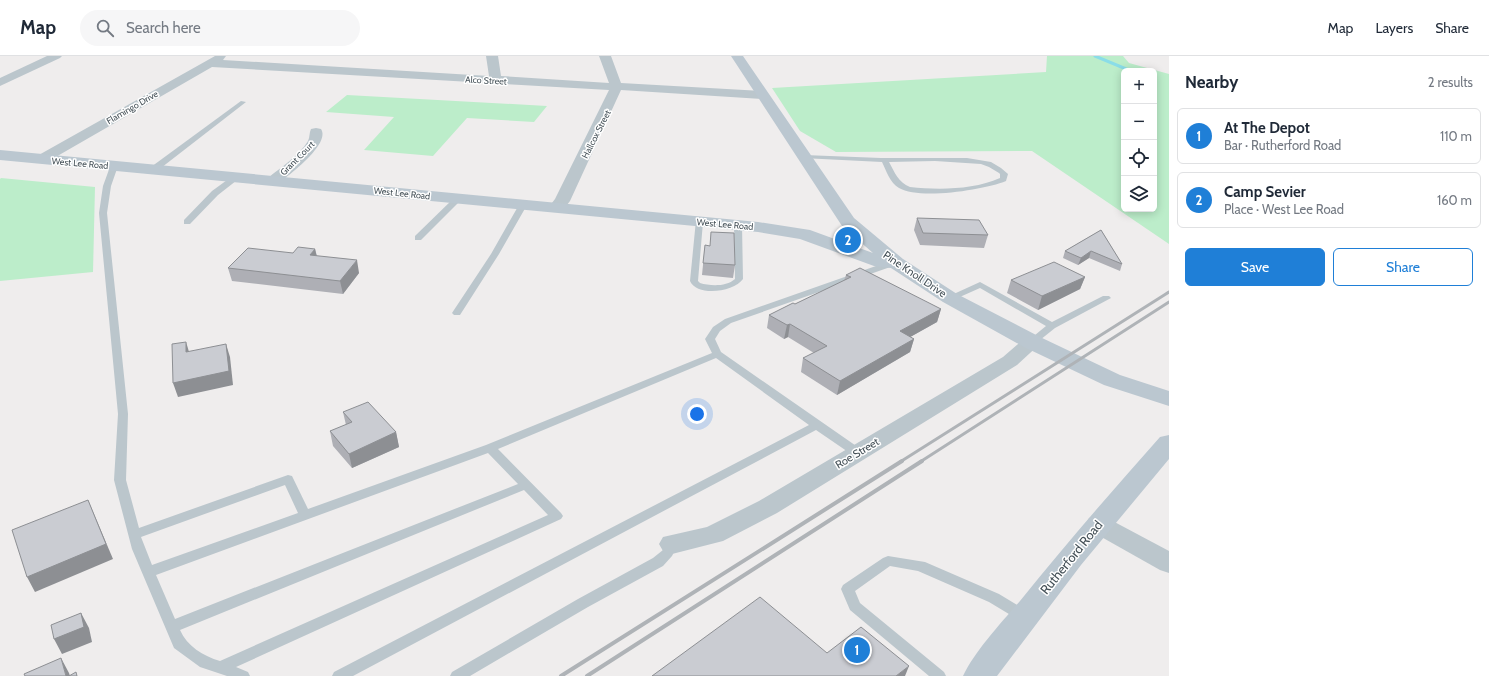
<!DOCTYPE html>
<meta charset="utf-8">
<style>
:root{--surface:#fff;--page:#f6f6f7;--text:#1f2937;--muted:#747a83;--line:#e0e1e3;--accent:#1f7fd7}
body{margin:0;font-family:Cabin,sans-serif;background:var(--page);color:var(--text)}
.controls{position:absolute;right:12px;top:12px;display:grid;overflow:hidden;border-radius:6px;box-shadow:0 2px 10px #0003}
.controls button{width:36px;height:36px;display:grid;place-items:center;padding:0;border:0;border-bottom:1px solid var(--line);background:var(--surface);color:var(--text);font:20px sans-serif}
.you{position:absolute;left:697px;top:358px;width:14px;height:14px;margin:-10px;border:3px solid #fff;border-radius:50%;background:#1a73e8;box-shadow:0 0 0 6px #1a73e833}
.badge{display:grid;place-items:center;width:26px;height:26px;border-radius:50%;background:var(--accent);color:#fff;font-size:13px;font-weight:700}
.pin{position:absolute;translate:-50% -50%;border:2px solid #fff;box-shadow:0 1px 4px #0006}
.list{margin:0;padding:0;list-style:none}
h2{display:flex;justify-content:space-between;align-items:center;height:52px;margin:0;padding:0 16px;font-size:17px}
h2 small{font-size:13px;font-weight:400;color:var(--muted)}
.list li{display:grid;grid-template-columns:26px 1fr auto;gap:12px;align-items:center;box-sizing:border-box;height:56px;margin:0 8px 8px;padding:0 8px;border:1px solid var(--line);border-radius:6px}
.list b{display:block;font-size:15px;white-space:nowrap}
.list p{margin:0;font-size:13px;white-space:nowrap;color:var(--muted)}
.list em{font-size:13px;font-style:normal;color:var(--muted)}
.actions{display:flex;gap:8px;padding:12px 16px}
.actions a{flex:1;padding:9px 0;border:1px solid var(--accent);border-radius:6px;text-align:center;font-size:14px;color:var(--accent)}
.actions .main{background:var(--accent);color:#fff}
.icon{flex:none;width:22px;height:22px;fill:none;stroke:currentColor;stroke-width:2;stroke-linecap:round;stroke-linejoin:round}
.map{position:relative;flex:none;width:1169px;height:620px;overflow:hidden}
header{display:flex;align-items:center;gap:24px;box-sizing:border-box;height:56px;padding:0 20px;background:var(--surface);border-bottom:1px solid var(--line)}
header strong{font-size:19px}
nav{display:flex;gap:22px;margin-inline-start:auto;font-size:14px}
.search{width:280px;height:36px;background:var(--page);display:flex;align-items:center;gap:10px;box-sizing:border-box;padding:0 14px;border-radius:22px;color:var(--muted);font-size:15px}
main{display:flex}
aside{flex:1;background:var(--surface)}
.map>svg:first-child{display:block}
.green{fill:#bcedca;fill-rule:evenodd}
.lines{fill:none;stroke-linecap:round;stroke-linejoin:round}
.stream{stroke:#8adde8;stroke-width:3}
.lane{fill:#bbc6cc;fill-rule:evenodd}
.street{fill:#bbc6cc;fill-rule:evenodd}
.secondary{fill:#bbc7d0;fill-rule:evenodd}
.rail-far2{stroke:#afb3b7;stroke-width:2.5}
.rail-far1{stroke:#afb3b7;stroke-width:3}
.rail{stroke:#afb3b7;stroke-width:4}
.wall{fill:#aeafb5}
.shaded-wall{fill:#8d8f93}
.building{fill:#caccd2;stroke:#8d8f93}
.labels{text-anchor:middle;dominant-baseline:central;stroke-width:3;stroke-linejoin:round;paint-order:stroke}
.far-street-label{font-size:9px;fill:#465259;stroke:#fff}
.street-label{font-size:11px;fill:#465259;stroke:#fff}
.near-street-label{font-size:13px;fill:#465259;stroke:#fff}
</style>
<header>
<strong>Map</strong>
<div class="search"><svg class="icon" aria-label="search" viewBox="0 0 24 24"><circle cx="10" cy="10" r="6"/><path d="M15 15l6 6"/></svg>Search here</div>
<nav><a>Map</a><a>Layers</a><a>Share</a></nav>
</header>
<main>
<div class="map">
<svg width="1169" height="620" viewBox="0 0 1169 620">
<rect width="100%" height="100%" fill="#efeded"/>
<g class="green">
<path d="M1047,0H1123L1129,7L1169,18V188L1032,95L836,96L800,75L772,32L1046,16ZM1124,15H1154V153H1124Z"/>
<polygon points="347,39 547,50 534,66 467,62 433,100 364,94 394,61 326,56"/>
<polygon points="1,122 95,131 93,216 0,225 0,123"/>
</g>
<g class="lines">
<polyline class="stream" points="1095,0 1131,15"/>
<g class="lane">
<polygon points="241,45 246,46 157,115 151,115 151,111"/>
<path d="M804,99L881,102H967L991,106L1001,112L1008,118L1006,125C984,134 919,144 899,132C890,127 886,114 882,106L802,102V100ZM935,105L981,108L989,111L999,117L1000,118V122C973,134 938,134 910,131C898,126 895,117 889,106Z"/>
<path d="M111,108H117L118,110L111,130L107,157L128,358L126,424L139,472L288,419L292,420L308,453L486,389L712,297L705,283L713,271L725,263L893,204L897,207L896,209L731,267L720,275L715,283L721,296L862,394L864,397L862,400H854L816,374L353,620H332L334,616L809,369L716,302L498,393L561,457L563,460L561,463L236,611L248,616L250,620H227L200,611L174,592L132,493L114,424L118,358L99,157L103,130ZM488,397L518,428L175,563L156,519ZM285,429L298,457L152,509L141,481ZM524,434L548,459L220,605C203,600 187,590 180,574Z"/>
<polygon points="234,119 240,119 241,121 218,139 190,168 184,168 184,164 212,135"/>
<polygon points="455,141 458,141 462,143 421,184 415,184 415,180"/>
<polygon points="520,147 523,147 527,149 499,198 460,259 454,259 452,257 491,198"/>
<path d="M696,164H699L703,166L698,225L700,227C710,230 726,231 735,223L734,169L738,167L742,169L743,223C734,236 697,241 690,225Z"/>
<polygon points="980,226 1052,266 1103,240 1109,240 1111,242 1055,272 1035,288 1032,289 1027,286 1029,284 1046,270 980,232 953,244 950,245 945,242"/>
<polygon points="672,483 676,485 678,488 672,500 663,510 588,551 470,620 450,620 452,616 578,543 653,502 663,494 668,485"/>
<polygon points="888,500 925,506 999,538 1029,556 1031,560 1029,564 1024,566 1019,564 989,546 918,515 890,510 855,535 860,547 944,616 946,620 929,620 850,554 841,533 843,529 883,502"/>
</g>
<g class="street">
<polygon points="47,0 62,0 60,2 0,30 0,22"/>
<path d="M215,0H226L223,4L489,20L486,0H498L501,20L609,27L599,0H611L621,27L762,35L766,36L768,39L766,42L762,43L621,34L570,145C564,153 560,158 551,155L548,152L555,143L609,34L212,11L47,106L42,107L37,106L35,103L37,100Z"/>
<path d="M316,72L321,73C331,88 289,119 278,128L273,129L268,128L266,125L268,122C281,111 299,100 308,85C310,81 309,77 311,73Z"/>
<polygon points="1032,280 1039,282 1042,286 1017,309 777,457 723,485 672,498 663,495 659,488 663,481 707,471 759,445 1003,301 1025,282"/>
<polygon points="1098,459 1107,462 1169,495 1169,517 1160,514 1089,474 1086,468 1089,462"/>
</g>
<g class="secondary">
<polygon points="731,0 743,0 854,162 903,203 957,238 1040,281 1120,319 1169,335 1169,350 1104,329 1024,291 943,246 891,212 874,210 800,183 758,176 0,104 0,94 758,166 810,174 873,197 842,170"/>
<path d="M1169,379V403L1081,509L997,620H963C975,595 1001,567 1020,545C1065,489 1112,435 1160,381Z"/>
</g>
<polyline class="rail-far2" points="1167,237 1169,236"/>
<g class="rail-far1">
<polyline points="900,406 1169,236"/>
<polyline points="920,406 1169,246"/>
</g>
<g class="rail">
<polyline points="561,620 902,405"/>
<polyline points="587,620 922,405"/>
</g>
</g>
<g class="wall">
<polygon points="917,162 988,179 984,192 920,189 914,174"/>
<polygon points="1101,174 1122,208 1120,215 1089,202 1078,209 1063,202 1065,195"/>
<polygon points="705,189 735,209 733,222 702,219"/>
<polygon points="315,193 317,200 359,217 343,238 232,225 228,212 293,197"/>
<polygon points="846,219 941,253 937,266 910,281 914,283 910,296 837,339 801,316 803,302 814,297 788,281 784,283 767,272 769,259 795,248 844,225"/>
<polygon points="1085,221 1080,233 1038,254 1007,237 1011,224"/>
<polygon points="343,356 396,376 399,391 352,412 333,390 330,375 346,369"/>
</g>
<g class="shaded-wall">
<polygon points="315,193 318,206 310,199"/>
<polygon points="1091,195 1089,202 1078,209 1081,202"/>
<polygon points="357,204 359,217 343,238 340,225"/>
<polygon points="1085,221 1080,233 1038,254 1042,240"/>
<polygon points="941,253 937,266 896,289 900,275"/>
<polygon points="790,268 788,281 784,283 787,269"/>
<polygon points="914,283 910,296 837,339 840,325"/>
<polygon points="186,286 190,299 186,296"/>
<polygon points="226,288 230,301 233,329 178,341 173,327"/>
<polygon points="396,376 399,391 352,412 349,398"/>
<polygon points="88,444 113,503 35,536 27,521"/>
<polygon points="81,557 89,572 92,586 62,598 54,583"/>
<polygon points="61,602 69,617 70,620 66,620"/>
<polygon points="909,610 905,620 896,620"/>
</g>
<g class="building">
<polygon points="917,162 979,164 988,179 923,177"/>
<polygon points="1101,174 1122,208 1091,195 1081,202 1065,195"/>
<polygon points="711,176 734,177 735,209 703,207 705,189 710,190"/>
<polygon points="298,191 315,193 310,199 357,204 340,225 228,212 248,192 293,197"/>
<polygon points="1054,206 1085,221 1042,240 1011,224"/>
<polygon points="860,212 941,253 900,275 914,283 840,325 803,302 827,290 790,268 787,269 769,259 793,247 795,248 851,221 846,219"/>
<polygon points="186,286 186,296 226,288 229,315 173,327 172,288"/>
<polygon points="368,346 396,376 349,398 330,375 352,366 343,356"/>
<polygon points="88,444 106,488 27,521 12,474"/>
<polygon points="760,541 827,597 861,571 909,610 896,620 652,620"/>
<polygon points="81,557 84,571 54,583 51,569"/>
<polygon points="61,602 66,620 25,620 24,618"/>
<polygon points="76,616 77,620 69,620"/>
</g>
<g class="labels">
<g class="far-street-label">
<text transform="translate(486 24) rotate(3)">Alco Street</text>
<text transform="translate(132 51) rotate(-30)">Flamingo Drive</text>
<text transform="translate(596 78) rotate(-63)">Hallcox Street</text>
<text transform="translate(297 102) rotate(-45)">Grant Court</text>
<text transform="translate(80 107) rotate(5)">West Lee Road</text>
<text transform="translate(402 137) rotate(6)">West Lee Road</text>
<text transform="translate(725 168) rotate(5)">West Lee Road</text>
</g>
<g class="street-label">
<text transform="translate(915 218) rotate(34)">Pine Knoll Drive</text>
<text transform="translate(857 397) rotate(-31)">Roe Street</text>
</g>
<g class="near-street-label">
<text transform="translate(1071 501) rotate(-51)">Rutherford Road</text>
</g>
</g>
</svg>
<div class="controls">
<button>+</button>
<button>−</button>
<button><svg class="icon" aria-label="locate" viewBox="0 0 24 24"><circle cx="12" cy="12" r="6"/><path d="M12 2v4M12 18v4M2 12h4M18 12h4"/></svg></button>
<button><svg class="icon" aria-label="layers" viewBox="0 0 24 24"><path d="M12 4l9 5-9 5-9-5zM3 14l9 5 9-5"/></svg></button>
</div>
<div class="you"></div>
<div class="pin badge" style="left:857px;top:594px">1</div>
<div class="pin badge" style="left:848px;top:184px">2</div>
</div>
<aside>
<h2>Nearby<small>2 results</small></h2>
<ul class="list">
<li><span class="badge">1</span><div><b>At The Depot</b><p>Bar · Rutherford Road</p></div><em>110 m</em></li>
<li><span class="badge">2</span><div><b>Camp Sevier</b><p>Place · West Lee Road</p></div><em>160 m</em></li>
</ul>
<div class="actions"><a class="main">Save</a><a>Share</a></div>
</aside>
</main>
